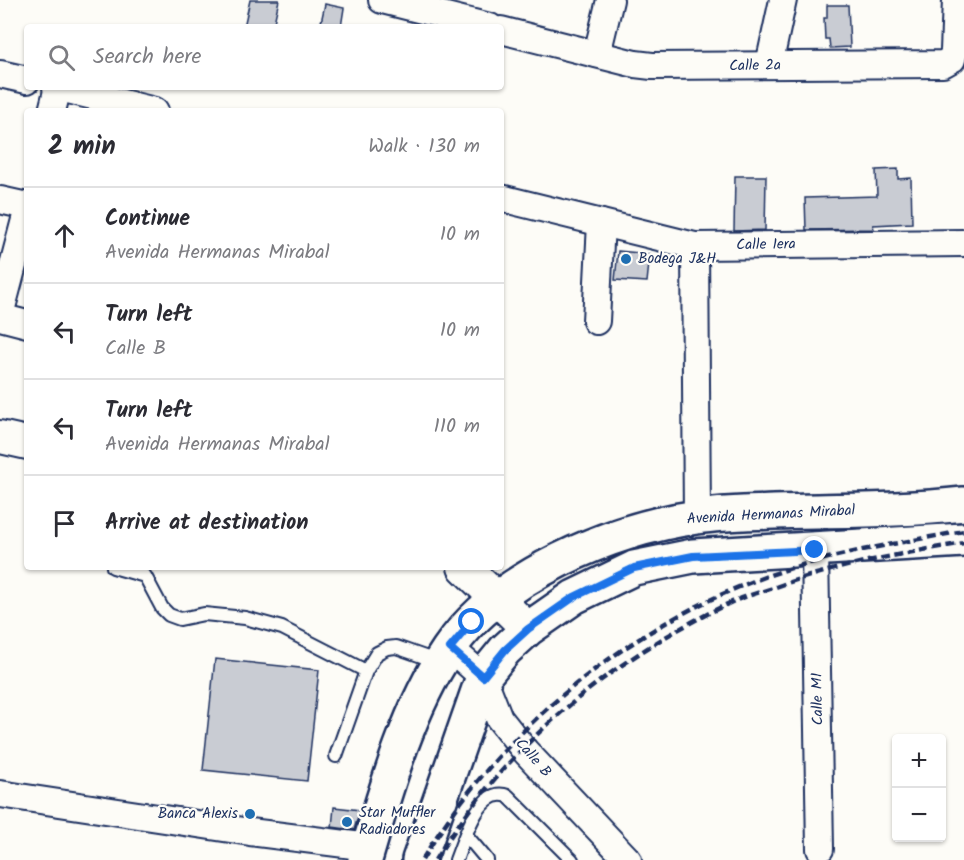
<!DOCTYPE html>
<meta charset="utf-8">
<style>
:root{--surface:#fff;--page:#f2f2f3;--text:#2b2b33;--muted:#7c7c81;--line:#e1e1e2}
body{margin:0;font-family:Kalam,sans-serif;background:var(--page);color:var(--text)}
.controls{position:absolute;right:18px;bottom:18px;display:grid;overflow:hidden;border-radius:6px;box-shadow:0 2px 4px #0004}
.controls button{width:54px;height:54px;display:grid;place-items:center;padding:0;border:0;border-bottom:2px solid var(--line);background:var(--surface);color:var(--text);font:30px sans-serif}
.stop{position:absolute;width:18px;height:18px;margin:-14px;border:4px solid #1a73e8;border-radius:50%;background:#fff}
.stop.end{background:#1a73e8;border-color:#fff;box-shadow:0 2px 6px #0008}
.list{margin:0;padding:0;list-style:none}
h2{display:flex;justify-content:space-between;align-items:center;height:78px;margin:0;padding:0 24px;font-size:26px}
h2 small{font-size:20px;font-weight:400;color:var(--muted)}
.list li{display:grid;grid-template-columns:39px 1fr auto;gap:18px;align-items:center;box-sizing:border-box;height:96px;padding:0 24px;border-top:2px solid var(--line)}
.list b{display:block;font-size:22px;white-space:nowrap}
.list p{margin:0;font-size:20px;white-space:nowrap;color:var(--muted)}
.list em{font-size:20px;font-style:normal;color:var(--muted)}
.icon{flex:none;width:33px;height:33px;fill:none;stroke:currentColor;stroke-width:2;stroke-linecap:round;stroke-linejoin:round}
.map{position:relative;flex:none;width:964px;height:860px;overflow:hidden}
.search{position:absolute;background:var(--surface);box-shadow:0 2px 4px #0004;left:24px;top:24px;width:480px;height:66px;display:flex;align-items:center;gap:15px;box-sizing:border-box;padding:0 21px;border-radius:6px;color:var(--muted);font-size:22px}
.panel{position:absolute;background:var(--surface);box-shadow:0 2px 4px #0004;left:24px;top:108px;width:480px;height:462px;border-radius:6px}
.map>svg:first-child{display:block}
.building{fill:#c9ccd3;stroke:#1b2f5e;stroke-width:1.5}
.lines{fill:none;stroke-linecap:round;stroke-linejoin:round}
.service-casing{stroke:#1b2f5e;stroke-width:16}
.minor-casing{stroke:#1b2f5e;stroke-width:30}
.tertiary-casing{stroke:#1b2f5e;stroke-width:36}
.primary-casing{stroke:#1b2f5e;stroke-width:38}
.service{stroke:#fdfcf7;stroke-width:12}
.minor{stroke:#fdfcf7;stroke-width:26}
.tertiary{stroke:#fdfcf7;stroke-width:32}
.primary{stroke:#fdfcf7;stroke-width:33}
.rail{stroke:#1b2f5e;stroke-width:4.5;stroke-dasharray:9 4.5;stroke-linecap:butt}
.route{stroke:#1a73e8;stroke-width:8}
.poi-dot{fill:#1f6fb2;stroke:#fdfcf7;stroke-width:2}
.labels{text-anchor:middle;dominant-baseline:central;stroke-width:4.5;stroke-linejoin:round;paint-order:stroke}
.street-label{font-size:15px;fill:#1b2f5e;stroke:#fdfcf7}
.poi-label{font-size:15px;fill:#1b2f5e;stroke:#fdfcf7;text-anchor:start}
</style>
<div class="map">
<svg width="964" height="860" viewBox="0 0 964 860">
<rect width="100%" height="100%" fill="#fdfcf7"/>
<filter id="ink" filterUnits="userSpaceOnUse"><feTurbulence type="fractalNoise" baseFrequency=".0167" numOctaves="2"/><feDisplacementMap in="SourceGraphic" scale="12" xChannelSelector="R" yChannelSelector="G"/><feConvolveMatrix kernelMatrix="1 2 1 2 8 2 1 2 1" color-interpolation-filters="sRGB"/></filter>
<g filter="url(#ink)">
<g class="building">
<polygon points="250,0 279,0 273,27 244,27"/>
<polygon points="325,4 344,8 341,27 320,27"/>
<polygon points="827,5 848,5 850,47 830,48 829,39 825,39 824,18 827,18"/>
<polygon points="898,169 898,179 911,178 912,223 873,225 874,229 806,230 805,198 877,196 876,170"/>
<polygon points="735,176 766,176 765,230 734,231"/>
<polygon points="618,251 650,254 647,282 615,280"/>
<polygon points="215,659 319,670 307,781 203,770"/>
<polygon points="334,807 360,810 354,830 332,827"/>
</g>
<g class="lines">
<defs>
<g id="service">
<polyline points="113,567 145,576 162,608 169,615 180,619 204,614 245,618 282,628 366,671"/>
<polyline points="336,756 366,671 377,653 387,648 396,647 439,662"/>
<polyline points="466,835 487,860"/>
<path d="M456,860C464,840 479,785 508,796L572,860"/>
</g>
<g id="minor">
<polyline points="382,0 490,27"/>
<polyline points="501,30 635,64 652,66 943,64 952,59 954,51 956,0"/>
<polyline points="597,54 610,0"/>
<polyline points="769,65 783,0"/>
<polyline points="0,74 27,80"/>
<polyline points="56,87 155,111"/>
<polyline points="52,111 58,87"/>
<polyline points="501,198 695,246 964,243"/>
<polyline points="0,200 27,206"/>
<polyline points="695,246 697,517"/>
<polyline points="0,315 27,212"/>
<polyline points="0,317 27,324"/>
<polyline points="596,321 601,223"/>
<polyline points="815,550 820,849"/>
<polyline points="450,648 483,677 499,718 526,752 628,860"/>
<polyline points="0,794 250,832 369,847"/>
</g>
<g id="tertiary">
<polyline points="0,437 27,443"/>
<polyline points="464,567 528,629"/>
</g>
<g id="primary">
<path d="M365,860C385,792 408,709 448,650C498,576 612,529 697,517C722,513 749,513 774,512C837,510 901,511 964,504"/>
<polyline points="419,860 483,677 505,650 528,629 574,597 634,568 693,556 964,540"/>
</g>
</defs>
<use href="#service" class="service-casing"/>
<use href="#minor" class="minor-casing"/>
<use href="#tertiary" class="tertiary-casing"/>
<use href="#primary" class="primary-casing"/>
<use href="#service" class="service"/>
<use href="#minor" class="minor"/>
<use href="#tertiary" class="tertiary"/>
<use href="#primary" class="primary"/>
<g class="rail">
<path d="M422,860C502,726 634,620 782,571C842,552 903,542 964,531"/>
<path d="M435,860C505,747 611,658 732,602C744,597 757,593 770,589C833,566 898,554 964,543"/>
</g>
</g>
</g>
<g class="lines" filter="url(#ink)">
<polyline class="route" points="472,622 450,648 483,677 505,650 528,629 574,597 634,568 693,556 815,550"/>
</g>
<g class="poi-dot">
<circle cx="626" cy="259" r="6"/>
<circle cx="250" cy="814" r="6"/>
<circle cx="347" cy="822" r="6"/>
</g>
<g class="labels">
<g class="street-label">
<text transform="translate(755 66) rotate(-1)">Calle 2a</text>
<text transform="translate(766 245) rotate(-1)">Calle 1era</text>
<text transform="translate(771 515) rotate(-3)">Avenida Hermanas Mirabal</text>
<text transform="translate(818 699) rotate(-91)">Calle M1</text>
<text transform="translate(533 758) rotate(49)">Calle B</text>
</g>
<g class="poi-label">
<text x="638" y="259">Bodega J&amp;H</text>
<text x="359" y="813">Star Muffler<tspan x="359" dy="17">Radiadores</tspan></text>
<text x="238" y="814" text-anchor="end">Banca Alexis</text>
</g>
</g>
</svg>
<div class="controls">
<button>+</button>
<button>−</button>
</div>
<div class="stop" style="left:472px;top:622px"></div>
<div class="stop end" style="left:815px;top:550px"></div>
<div class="search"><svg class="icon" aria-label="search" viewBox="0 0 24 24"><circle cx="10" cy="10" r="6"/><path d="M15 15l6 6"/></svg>Search here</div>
<section class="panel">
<h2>2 min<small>Walk · 130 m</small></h2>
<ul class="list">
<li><svg class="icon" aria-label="ahead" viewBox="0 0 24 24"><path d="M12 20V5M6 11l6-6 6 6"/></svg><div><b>Continue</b><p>Avenida Hermanas Mirabal</p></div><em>10 m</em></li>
<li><svg class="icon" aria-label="left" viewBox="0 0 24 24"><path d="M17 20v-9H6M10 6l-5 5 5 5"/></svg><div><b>Turn left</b><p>Calle B</p></div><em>10 m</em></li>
<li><svg class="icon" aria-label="left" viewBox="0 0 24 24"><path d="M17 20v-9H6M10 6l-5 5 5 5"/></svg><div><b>Turn left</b><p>Avenida Hermanas Mirabal</p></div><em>110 m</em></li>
<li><svg class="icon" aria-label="arrive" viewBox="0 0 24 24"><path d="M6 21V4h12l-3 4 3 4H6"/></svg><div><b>Arrive at destination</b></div></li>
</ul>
</section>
</div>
